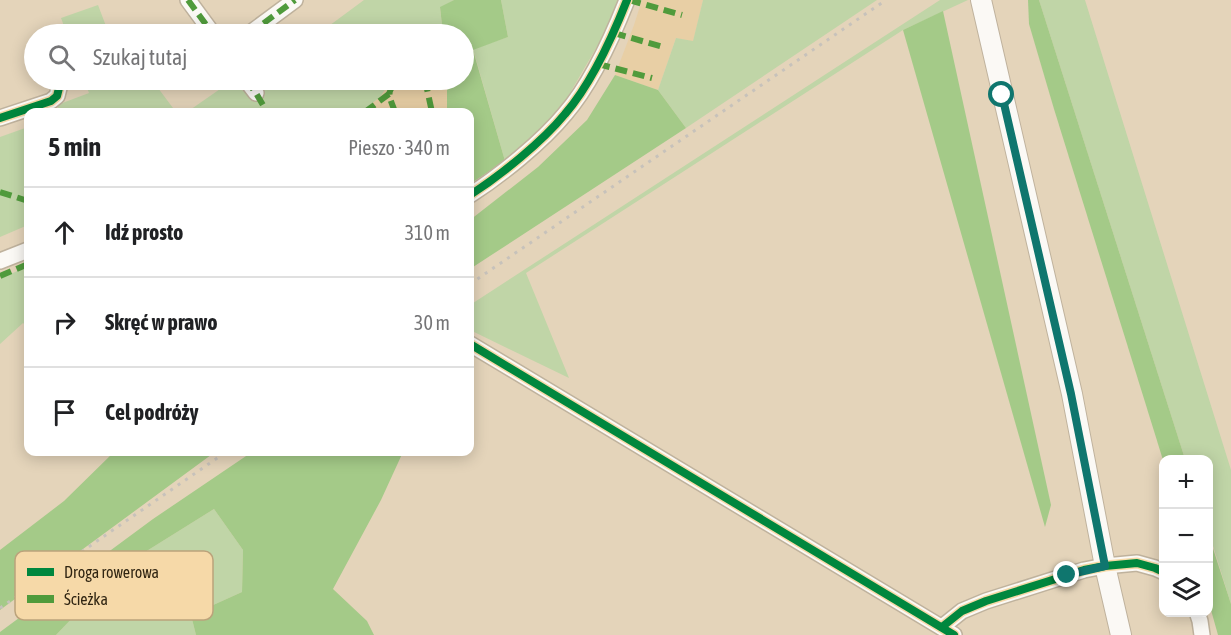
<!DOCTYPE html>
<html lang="pl">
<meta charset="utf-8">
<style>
:root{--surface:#fff;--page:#f6f6f6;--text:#202124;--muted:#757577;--line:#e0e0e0}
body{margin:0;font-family:"Asap Condensed",sans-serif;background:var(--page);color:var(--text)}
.controls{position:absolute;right:18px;bottom:18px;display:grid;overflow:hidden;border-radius:12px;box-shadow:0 3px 15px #0003}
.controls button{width:54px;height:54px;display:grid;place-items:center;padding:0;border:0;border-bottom:2px solid var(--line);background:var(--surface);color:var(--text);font:30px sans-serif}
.stop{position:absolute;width:18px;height:18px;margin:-14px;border:4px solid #0f766e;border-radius:50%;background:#fff}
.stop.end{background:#0f766e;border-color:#fff;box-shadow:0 2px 6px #0008}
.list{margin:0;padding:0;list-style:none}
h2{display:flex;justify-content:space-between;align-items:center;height:78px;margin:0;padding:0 24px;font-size:26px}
h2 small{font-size:20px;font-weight:400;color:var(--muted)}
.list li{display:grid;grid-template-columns:39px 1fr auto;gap:18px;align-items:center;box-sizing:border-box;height:90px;padding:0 24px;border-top:2px solid var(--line)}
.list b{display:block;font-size:22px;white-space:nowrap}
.list em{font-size:20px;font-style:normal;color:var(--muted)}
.icon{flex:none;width:33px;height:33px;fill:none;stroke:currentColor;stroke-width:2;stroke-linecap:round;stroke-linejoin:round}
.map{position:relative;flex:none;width:1231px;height:635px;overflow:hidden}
.search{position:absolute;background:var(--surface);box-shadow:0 3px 15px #0003;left:24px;top:24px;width:450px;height:66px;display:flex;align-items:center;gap:15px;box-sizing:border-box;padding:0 21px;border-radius:33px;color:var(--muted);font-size:22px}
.panel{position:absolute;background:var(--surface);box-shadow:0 3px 15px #0003;left:24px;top:108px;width:450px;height:348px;border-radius:12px}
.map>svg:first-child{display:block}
.built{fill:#e8cfa5}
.green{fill:#c0d5a7}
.forest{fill:#a4ca88}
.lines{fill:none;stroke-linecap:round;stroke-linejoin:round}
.minor-casing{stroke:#bfb29d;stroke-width:18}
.major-casing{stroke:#bfb29d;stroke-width:22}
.minor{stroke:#fbf9f5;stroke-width:15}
.major{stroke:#fbf9f5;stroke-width:20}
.rail{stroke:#c7c2bb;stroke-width:3;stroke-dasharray:3 6;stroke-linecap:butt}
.quiet{stroke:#509b3c;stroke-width:6;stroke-dasharray:12 6;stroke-linecap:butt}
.cycleway-casing{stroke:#f6d9a8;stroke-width:11}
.cycleway{stroke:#00873e;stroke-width:8}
.route{stroke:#0f766e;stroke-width:8}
.key{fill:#f6d9a8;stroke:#bba37b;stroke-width:1.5}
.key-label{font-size:16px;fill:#302512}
</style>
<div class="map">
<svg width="1231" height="635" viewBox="0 0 1231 635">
<rect width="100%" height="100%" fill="#e4d4ba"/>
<g class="built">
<polygon points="642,0 703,0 693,42 676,38 658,90 615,75 634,25"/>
<polygon points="395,80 447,80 448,112 361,112 380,97 390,82"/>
</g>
<g class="green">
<polygon points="364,0 454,0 440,8 443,34 318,34"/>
<polygon points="501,0 622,0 620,7 559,112 505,161 473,49 508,37"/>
<polygon points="703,0 877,0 686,128 658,90 676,38 693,41"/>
<polygon points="940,0 968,0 903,30 526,273 569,378 470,330 470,305"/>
<polygon points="1039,0 1085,0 1231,470 1231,604 1209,533 1208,460 1185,459"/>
<polygon points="98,5 109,34 78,34 76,31 67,34 61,18"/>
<polygon points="84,80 152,80 176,112 60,112 57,105 89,93"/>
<polygon points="233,80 243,91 258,80 395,80 390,82 380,97 361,112 187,112"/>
<polygon points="28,127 28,225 0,237 0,137"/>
<polygon points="28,266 28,327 23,323 0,344 0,279"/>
<polygon points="214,509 243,550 242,592 191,615 196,635 56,635 121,567"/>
</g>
<g class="forest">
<polygon points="454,0 501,0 508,37 473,50 505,161 470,184 470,112 448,112 447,109 447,80 464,80 464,34 443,34 440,7"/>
<polygon points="1028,0 1039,0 1185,459 1163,460 1054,109 1029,24"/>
<polygon points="943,11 1051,505 1045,527 903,30"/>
<polygon points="615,75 658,90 686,128 470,269 470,220 538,167 587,120"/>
<polygon points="114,452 215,452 0,610 0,550 64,501"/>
<polygon points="252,452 403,452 381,500 333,589 367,621 374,635 196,635 191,615 242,592 243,550 214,509 121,567 56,635 0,635 0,632 153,519"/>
<polygon points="1208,533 1231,604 1231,635 1218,635 1209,603"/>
</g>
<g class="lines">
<defs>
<g id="minor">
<polyline points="188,0 213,34"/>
<polyline points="249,34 295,0"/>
<polyline points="246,80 256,93"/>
<polyline points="0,118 51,101 57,96 61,80"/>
<path d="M470,195C501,175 542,142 565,114C592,83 612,38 627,0"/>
<polyline points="0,261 28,250"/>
<polyline points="470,344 954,635"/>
<polyline points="1197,612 1200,621 1202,635"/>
<polyline points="942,627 962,611 986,601 1084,570 1105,566 1137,563 1155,568 1164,572"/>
</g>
<polyline id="major" points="981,0 1072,394 1105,566 1121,635"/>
</defs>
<use href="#minor" class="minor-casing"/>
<use href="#major" class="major-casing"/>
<use href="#minor" class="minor"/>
<use href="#major" class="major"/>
<g class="rail">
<polyline points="470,284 886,0"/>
<polyline points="0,608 226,452"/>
</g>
<g class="quiet">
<polyline points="188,0 213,34"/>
<polyline points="629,0 682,15"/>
<polyline points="614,33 663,47"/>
<polyline points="249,34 295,0"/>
<polyline points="598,64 652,78"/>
<polyline points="246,80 256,93 267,112"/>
<polyline points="425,80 432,112"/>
<polyline points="365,112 389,94"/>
<path d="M395,112C389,95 384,90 402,80"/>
<polyline points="0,192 28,201"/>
<polyline points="0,276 28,264"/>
</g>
<defs>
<g id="cycleway">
<polyline points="0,118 51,101 57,96 61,80"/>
<path d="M470,195C501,175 542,142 565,114C592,83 612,38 627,0"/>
<polyline points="470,344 954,635"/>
<polyline points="942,627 962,611 986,601 1084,570 1105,566 1137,563 1155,568 1164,572"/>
</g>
</defs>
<use href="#cycleway" class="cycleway-casing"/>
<use href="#cycleway" class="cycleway"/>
</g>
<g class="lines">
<polyline class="route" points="1002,95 1071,394 1105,566 1067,575"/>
</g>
<rect x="15" y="551" width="198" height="69" rx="9" class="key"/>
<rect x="27" y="568" width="27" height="8" fill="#00873e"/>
<rect x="27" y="595" width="27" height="8" fill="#509b3c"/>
<g class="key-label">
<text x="64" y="578">Droga rowerowa</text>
<text x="64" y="605">Ścieżka</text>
</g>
</svg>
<div class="controls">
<button>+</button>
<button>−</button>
<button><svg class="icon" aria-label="layers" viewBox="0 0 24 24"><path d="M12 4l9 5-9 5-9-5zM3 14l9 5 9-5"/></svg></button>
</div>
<div class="stop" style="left:1002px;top:95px"></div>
<div class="stop end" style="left:1067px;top:575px"></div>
<div class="search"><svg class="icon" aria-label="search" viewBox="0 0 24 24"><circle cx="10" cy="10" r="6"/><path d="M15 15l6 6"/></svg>Szukaj tutaj</div>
<section class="panel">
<h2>5 min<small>Pieszo · 340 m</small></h2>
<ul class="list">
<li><svg class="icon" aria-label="ahead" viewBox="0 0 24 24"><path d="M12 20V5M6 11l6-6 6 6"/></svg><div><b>Idź prosto</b></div><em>310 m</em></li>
<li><svg class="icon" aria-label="right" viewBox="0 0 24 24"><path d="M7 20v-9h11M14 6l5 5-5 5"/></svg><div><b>Skręć w prawo</b></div><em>30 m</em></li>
<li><svg class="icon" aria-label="arrive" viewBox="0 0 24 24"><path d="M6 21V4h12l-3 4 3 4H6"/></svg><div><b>Cel podróży</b></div></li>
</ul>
</section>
</div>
